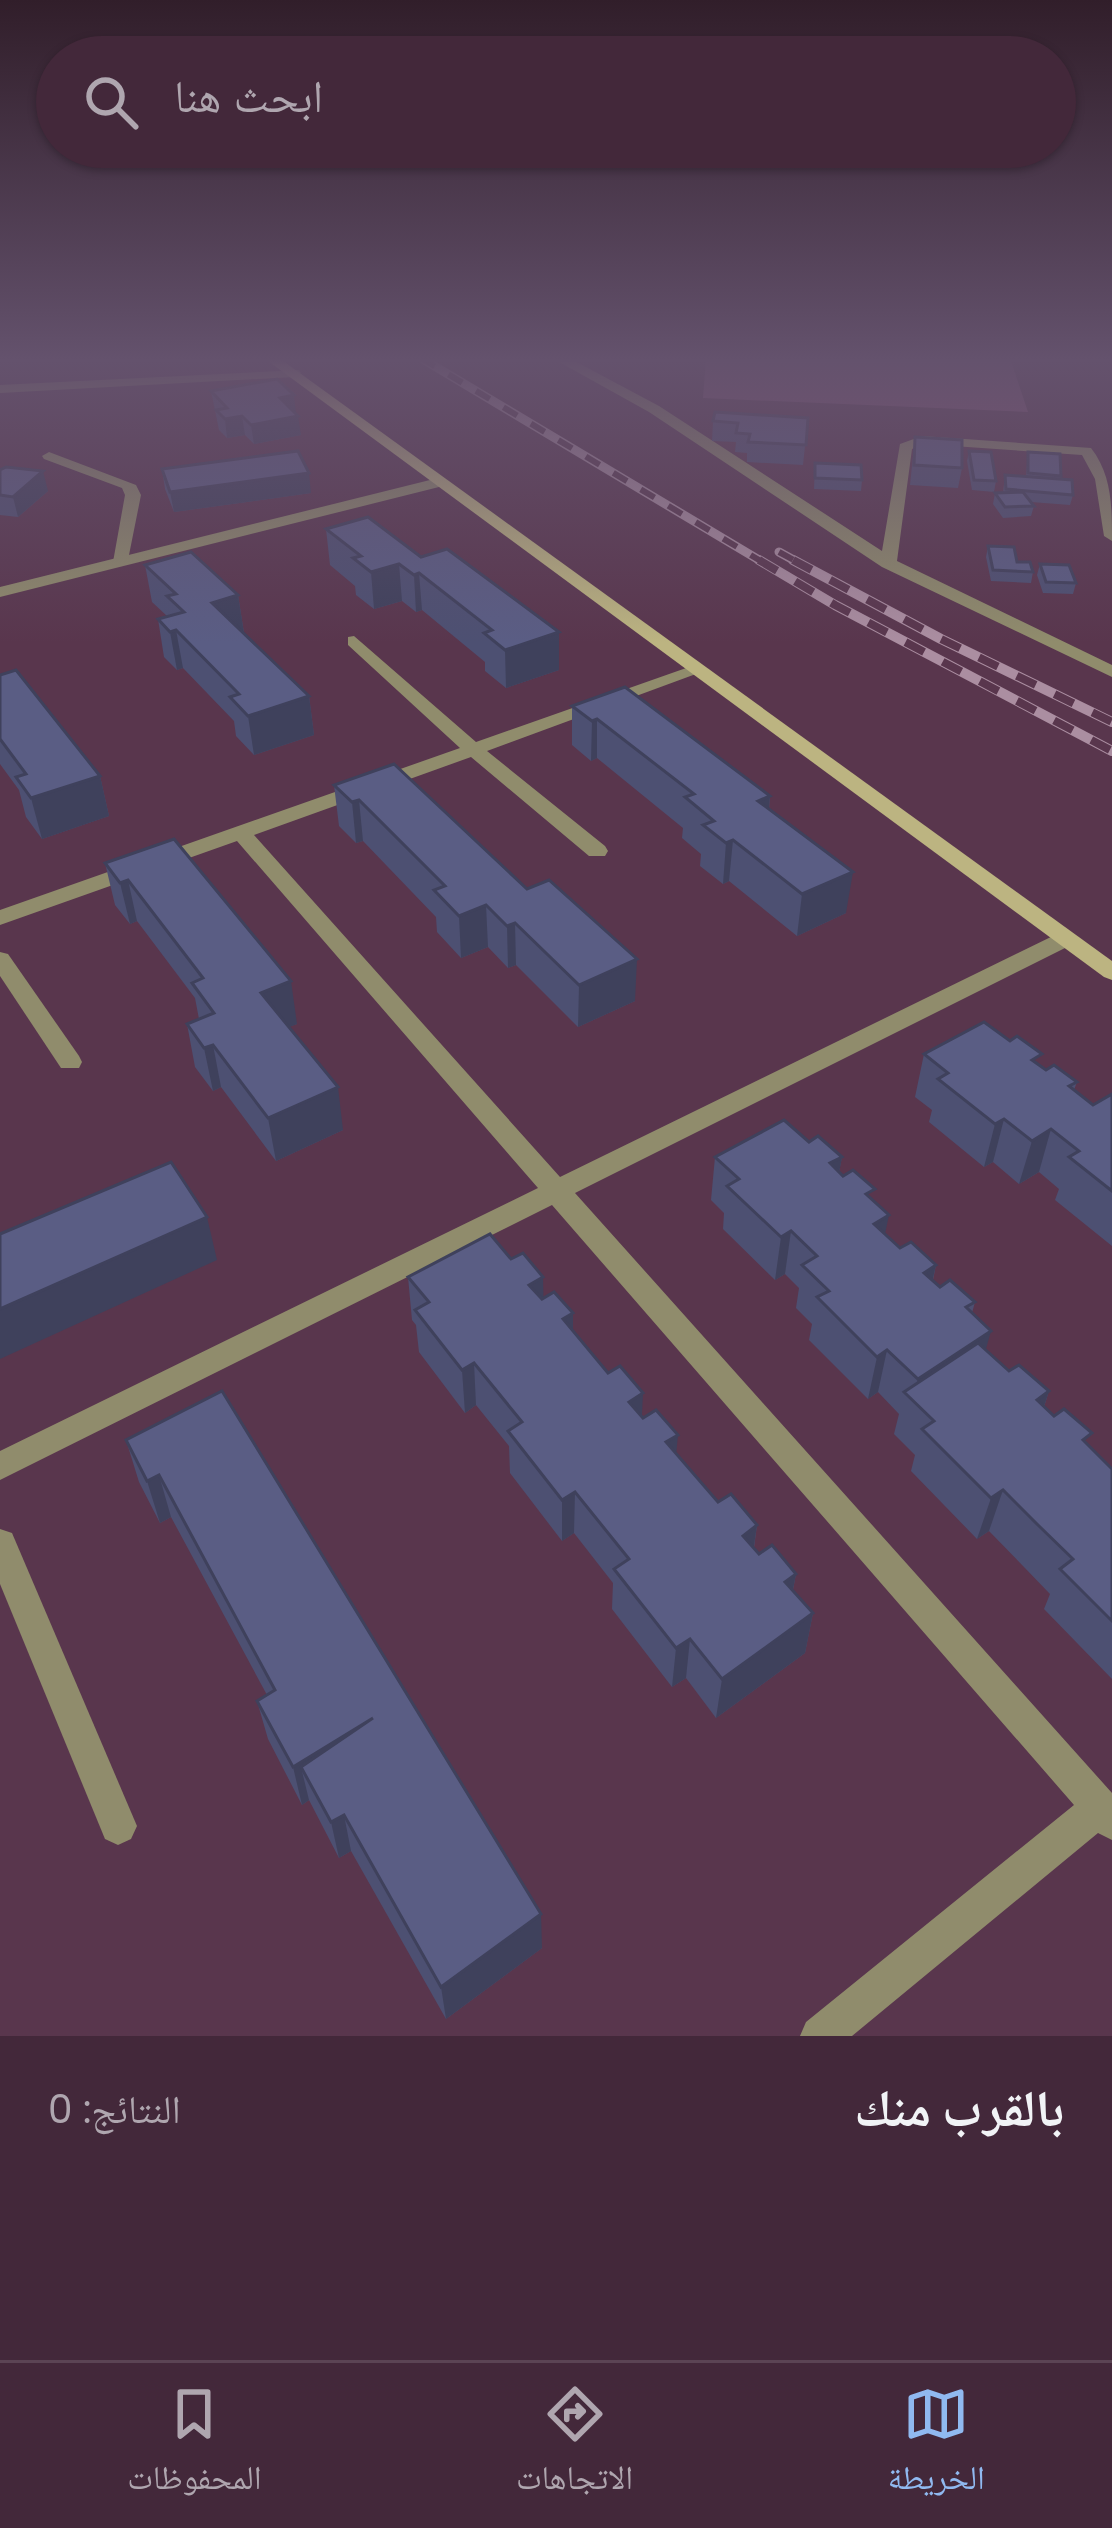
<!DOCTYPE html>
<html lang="ar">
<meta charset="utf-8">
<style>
:root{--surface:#43283a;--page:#4a3042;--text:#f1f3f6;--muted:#afa6af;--line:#5b4454;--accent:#90b9f0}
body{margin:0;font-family:Poppins,"Noto Naskh Arabic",sans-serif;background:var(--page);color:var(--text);direction:rtl}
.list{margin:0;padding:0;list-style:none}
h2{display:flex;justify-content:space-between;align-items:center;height:156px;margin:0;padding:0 48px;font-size:51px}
h2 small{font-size:39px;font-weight:400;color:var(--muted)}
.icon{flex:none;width:66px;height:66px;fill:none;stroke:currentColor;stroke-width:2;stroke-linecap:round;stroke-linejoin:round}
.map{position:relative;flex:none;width:1112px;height:2036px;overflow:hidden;direction:ltr}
.search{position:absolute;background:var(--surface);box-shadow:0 3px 9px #0004;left:36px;right:36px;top:36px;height:132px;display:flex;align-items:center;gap:30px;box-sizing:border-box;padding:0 42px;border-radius:66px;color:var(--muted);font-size:45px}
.sheet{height:324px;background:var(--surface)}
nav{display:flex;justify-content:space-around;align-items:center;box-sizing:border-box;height:168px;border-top:3px solid var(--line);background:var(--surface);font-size:33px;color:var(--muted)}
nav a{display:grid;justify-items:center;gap:6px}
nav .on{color:var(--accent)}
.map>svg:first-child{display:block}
.green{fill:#855375}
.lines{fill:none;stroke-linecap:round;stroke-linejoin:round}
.service{fill:#908c6c;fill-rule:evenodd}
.minor{fill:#908c6c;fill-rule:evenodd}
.secondary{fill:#bcb481;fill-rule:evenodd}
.rail-far1-casing{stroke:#ab8ea1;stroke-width:9}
.rail-casing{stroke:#ab8ea1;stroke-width:10}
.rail-far1{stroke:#59364d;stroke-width:6;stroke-dasharray:16;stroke-linecap:butt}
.rail{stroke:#59364d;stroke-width:8;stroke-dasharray:21;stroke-linecap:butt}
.wall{fill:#4d5072}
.shaded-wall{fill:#3f415c}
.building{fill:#5a5d84;stroke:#3f415c;stroke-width:3}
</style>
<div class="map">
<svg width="1112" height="2036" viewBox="0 0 1112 2036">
<rect width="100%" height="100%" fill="#59364d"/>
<polygon class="green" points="706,358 1010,358 1028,412 703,398"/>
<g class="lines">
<polygon class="service" points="49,452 136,485 141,495 127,565 113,562 125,495 122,488 44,459 42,456"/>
<g class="minor">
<path d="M552,358H569L659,406L882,551L900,444L922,436L1091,448C1112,475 1112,506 1112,541L1104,536L1095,479L1082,455L924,444L912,449L897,561L1112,665V677L882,567L649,412Z"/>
<polygon points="299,370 301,373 294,377 0,393 0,385"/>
<polygon points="438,478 443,480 443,486 0,597 0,587"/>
<polygon points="354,636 476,742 689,667 695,666 704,671 487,751 605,846 608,851 605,856 589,856 471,757 254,835 560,1177 1057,934 1065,932 1076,939 1073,944 575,1193 1112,1793 1112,1840 1098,1833 852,2036 800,2036 806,2022 1074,1805 552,1205 0,1480 0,1451 538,1188 237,841 0,925 0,910 460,748 348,645 348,637"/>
<polygon points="0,952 8,954 79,1056 82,1062 79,1068 61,1068 0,976"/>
<polygon points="0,1529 12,1533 137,1826 131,1839 118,1845 105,1839 0,1584"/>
</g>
<polygon class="secondary" points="264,358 279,358 1112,961 1112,980 1104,977"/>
<defs>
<g id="rail-far1">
<polyline points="421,358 764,563"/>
<polyline points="779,552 799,563"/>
</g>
<g id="rail">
<polyline points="759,560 835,605 1112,751"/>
<polyline points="793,560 941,639 1112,722"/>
</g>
</defs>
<use href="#rail-far1" class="rail-far1-casing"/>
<use href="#rail" class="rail-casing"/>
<use href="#rail-far1" class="rail-far1"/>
<use href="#rail" class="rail"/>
</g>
<g class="wall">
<polygon points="211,391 295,413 301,435 254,444 245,435 227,438 219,430"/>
<polygon points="808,418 803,465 747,462 747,453 735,452 736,442 712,441 713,421"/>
<polygon points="915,437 962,468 958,488 910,485"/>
<polygon points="969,451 996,481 994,492 972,490 967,461"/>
<polygon points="1028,452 1061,476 1060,479 1073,495 1070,505 1031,502 1034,506 1031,516 1003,518 993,504 995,493 1003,493 1005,475 1026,476"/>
<polygon points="815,463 862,480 861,491 814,489"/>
<polygon points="162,469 311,493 174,512 165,489"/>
<polygon points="0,470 48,491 18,517 0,515"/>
<polygon points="368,517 559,670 506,688 485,671 485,662 422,610 416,612 402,601 374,609 356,595 355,586 330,565 326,529"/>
<polygon points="988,546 1033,572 1031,583 991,581 986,557"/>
<polygon points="1040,564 1076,583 1073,594 1043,593 1037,575"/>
<polygon points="145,565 238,595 244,633 309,696 314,735 254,755 236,736 234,721 183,668 177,670 164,657 158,619 167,616 152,602"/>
<polygon points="0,675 100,776 109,816 42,839 26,817 19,790 0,764"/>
<polygon points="572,706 770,796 769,810 846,913 797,936 729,881 723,884 700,866 701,854 682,838 683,828 597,758 591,761 572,745"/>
<polygon points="394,764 635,1001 578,1027 516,965 508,968 488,947 461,958 437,932 436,917 363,841 356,843 339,826 334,785"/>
<polygon points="174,839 297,1024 288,1027 343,1130 276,1161 221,1087 213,1091 195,1067 187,1024 199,1019 195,998 137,921 130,924 115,905 105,863"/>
<polygon points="924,1054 1039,1065 1046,1070 1077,1082 1074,1090 1093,1105 1112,1094 1112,1246 1055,1200 1059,1189 1039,1172 1019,1184 993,1162 984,1167 929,1122 932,1110 915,1097"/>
<polygon points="809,1142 842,1157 839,1172 872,1200 885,1234 900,1248 936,1265 933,1280 940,1287 975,1302 972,1313 986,1350 1009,1371 1049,1391 1044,1407 1112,1469 1112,1679 1044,1609 1050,1594 1024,1567 989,1531 977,1539 911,1471 915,1455 894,1434 899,1414 878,1392 868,1399 809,1340 812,1324 796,1308 799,1288 785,1274 775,1280 723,1229 724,1213 711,1200 715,1157"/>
<polygon points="511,1259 543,1277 543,1298 642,1417 718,1502 757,1525 754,1548 759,1554 796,1574 793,1590 813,1613 805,1653 716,1718 686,1678 672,1687 612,1609 613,1583 574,1533 562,1541 510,1473 509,1446 476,1405 465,1413 419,1352 416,1325 412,1320 408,1277"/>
<polygon points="222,1391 542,1948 446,2019 351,1851 339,1858 309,1800 302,1805 268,1739 257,1701 267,1695 171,1517 160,1523 139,1482 126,1440"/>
</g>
<g class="shaded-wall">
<polygon points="294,395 296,414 280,398"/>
<polygon points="242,416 245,435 227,438 225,419"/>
<polygon points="298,416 301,435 254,444 251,425"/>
<polygon points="43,471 48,491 18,517 13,497"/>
<polygon points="309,473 311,493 174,512 170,492"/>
<polygon points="399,564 402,601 374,609 371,572"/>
<polygon points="419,573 422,610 416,612 414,575"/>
<polygon points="238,595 244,633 212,603"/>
<polygon points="176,630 183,668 177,670 170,632"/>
<polygon points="559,632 559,670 506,688 505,650"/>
<polygon points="309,696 314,735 254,755 248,716"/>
<polygon points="597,719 597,758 591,761 592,721"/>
<polygon points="100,776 109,816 42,839 31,798"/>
<polygon points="770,796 766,837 758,801"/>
<polygon points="359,800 363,841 356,843 352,802"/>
<polygon points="733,840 729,881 723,884 726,843"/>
<polygon points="853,872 846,913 797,936 802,894"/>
<polygon points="128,880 137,921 130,924 120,883"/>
<polygon points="486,905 488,947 461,958 459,916"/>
<polygon points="515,923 516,965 508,968 507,926"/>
<polygon points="637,959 635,1001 578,1027 579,985"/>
<polygon points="291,981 297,1024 267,1036 261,993"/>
<polygon points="213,1045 221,1087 213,1091 204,1048"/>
<polygon points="338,1087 343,1130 276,1161 268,1118"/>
<polygon points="1004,1119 993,1162 984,1167 995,1124"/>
<polygon points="1051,1129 1039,1172 1019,1184 1032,1141"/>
<polygon points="842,1157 834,1200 830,1163"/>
<polygon points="889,1215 880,1258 874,1224"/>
<polygon points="207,1217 217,1260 0,1359 0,1309"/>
<polygon points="791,1231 785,1274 775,1280 781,1237"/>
<polygon points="936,1265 926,1308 924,1273"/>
<polygon points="543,1277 544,1320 529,1285"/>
<polygon points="573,1313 573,1356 563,1319"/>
<polygon points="991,1331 979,1374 913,1400 918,1379"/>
<polygon points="887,1350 878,1392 868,1399 877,1357"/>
<polygon points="474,1363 476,1405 465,1413 462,1370"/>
<polygon points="1049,1391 1035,1434 1037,1400"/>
<polygon points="643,1393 641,1435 629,1402"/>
<polygon points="678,1435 674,1477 666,1442"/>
<polygon points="159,1475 171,1517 160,1523 147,1481"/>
<polygon points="1003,1490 989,1531 977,1539 991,1498"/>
<polygon points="575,1492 574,1533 562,1541 562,1500"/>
<polygon points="757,1525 751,1566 743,1536"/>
<polygon points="796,1574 788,1614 785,1582"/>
<polygon points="813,1613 805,1653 716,1718 722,1679"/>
<polygon points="690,1639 686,1678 672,1687 676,1648"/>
<polygon points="373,1718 301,1767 309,1800 302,1805 293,1767"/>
<polygon points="344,1815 351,1851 339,1858 331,1822"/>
<polygon points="541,1914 542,1948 446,2019 441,1987"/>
</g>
<g class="building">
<polygon points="277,379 294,395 280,398 298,416 251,425 242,416 225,419 216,410 227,408 211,391"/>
<polygon points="715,412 808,418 806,445 748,442 750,434 736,433 738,423 713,421"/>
<polygon points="915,437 962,440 962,468 914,465"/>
<polygon points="298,451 309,473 170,492 162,469"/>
<polygon points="969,451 991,452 996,481 974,480"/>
<polygon points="1028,452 1060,454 1061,476 1028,473"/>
<polygon points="815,463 861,465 862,480 815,478"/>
<polygon points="6,467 43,471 13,497 0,495 0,470"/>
<polygon points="1005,475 1072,480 1073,495 1006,489"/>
<polygon points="1023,492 1034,506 1005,507 995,493"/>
<polygon points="368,517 421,557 447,549 559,632 505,650 484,633 492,630 419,573 414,575 399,564 371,572 353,558 361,556 326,529"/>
<polygon points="988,546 1014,547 1017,562 1030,562 1033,572 993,570"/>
<polygon points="191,552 238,595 212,603 309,696 248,716 230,697 239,694 176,630 170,632 158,619 184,612 167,596 176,594 145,565"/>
<polygon points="1040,564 1069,565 1076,583 1046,582"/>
<polygon points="16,670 100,776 31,798 16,777 26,774 0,739 0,675"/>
<polygon points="625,687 770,796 758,801 853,872 802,894 733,840 726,843 703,825 714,821 685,797 694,794 597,719 592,721 572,706"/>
<polygon points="394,764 527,889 549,880 637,959 579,985 515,923 507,926 486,905 459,916 434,890 445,886 359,800 352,802 334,785"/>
<polygon points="174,839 291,981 261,993 338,1087 268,1118 213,1045 204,1048 187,1024 214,1013 192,983 203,978 128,880 120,883 105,863"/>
<polygon points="984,1022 1010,1041 1017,1036 1042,1054 1032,1060 1046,1070 1054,1065 1077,1082 1069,1086 1093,1105 1112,1094 1112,1191 1069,1157 1079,1151 1051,1129 1032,1141 1004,1119 995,1124 938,1079 948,1073 924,1054"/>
<polygon points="784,1120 809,1142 818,1136 842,1157 830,1163 843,1176 853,1170 875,1189 866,1194 889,1215 874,1224 900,1248 911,1242 936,1265 924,1273 940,1287 950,1280 975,1302 966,1307 991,1331 918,1379 887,1350 877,1357 817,1297 829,1291 802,1265 817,1256 791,1231 781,1237 727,1186 739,1179 715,1157"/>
<polygon points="171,1162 207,1217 0,1309 0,1234"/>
<polygon points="490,1234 511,1259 523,1253 543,1277 529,1285 542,1299 554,1292 573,1313 563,1319 608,1373 620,1366 643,1393 629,1402 643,1418 656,1410 678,1435 666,1442 718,1502 731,1494 757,1525 743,1536 759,1554 772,1545 796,1574 785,1582 813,1613 722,1679 690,1639 676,1648 614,1569 629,1559 575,1492 562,1500 508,1431 522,1422 474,1363 462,1370 415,1310 429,1302 408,1277"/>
<polygon points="978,1343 1009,1371 1019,1365 1049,1391 1037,1400 1054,1416 1064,1409 1092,1433 1083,1440 1112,1469 1112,1621 1060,1569 1073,1559 1039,1526 1003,1490 991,1498 922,1429 934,1421 904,1392"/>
<polygon points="222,1391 541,1914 441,1987 344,1815 331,1822 301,1767 373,1718 293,1767 257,1701 275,1690 159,1475 147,1481 126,1440"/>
</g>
<linearGradient id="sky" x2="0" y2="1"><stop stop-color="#311e2a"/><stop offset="0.56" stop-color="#64526d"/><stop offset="1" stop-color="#64526d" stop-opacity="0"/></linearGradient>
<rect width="1112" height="643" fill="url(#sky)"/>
</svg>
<div class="search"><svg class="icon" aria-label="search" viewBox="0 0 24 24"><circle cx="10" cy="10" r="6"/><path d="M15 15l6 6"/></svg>ابحث هنا</div>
</div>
<section class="sheet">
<h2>بالقرب منك<small>النتائج: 0</small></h2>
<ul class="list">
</ul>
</section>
<nav>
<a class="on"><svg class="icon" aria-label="map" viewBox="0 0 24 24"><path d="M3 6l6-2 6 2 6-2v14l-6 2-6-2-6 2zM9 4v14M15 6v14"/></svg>الخريطة</a>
<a><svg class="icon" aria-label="directions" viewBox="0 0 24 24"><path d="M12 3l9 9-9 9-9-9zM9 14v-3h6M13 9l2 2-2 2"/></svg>الاتجاهات</a>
<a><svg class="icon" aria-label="saved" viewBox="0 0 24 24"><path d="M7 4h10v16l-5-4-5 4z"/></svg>المحفوظات</a>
</nav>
